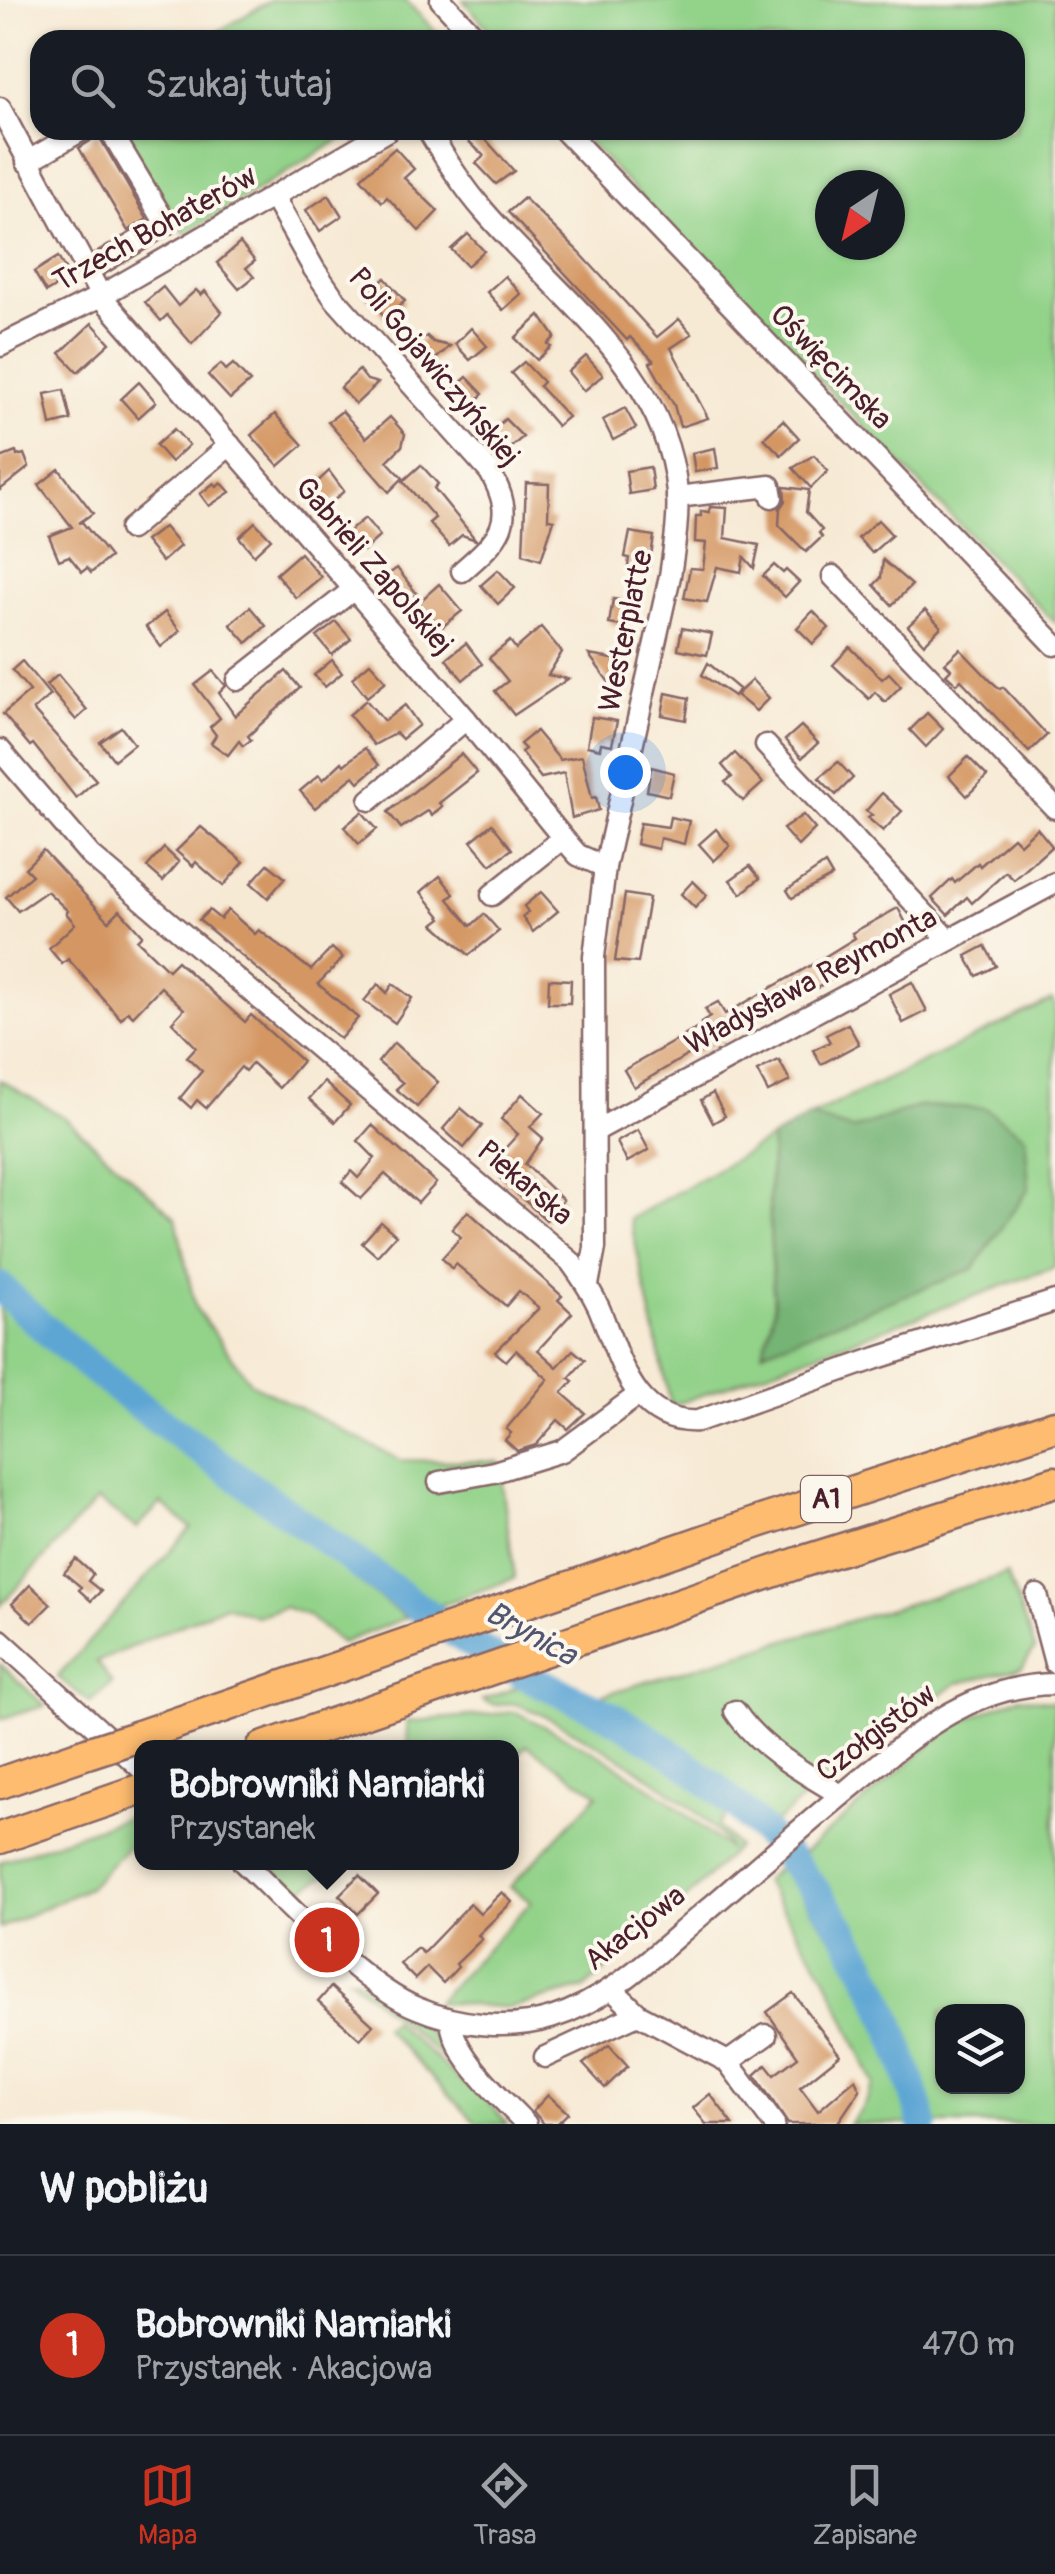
<!DOCTYPE html>
<html lang="pl">
<meta charset="utf-8">
<style>
:root{--surface:#171b24;--page:#20242c;--text:#f1f3f6;--muted:#9ea1a6;--line:#363941;--accent:#c8321e}
body{margin:0;font-family:Pangolin,sans-serif;background:var(--page);color:var(--text)}
.controls{position:absolute;right:30px;bottom:30px;display:grid;overflow:hidden;border-radius:20px;box-shadow:0 2px 8px #0004}
.controls button{width:90px;height:90px;display:grid;place-items:center;padding:0;border:0;border-bottom:2px solid var(--line);background:var(--surface);color:var(--text);font:50px sans-serif}
.compass{position:absolute;left:815px;top:170px;width:90px;height:90px;border-radius:50%;background:var(--surface);box-shadow:0 2px 8px #0004;rotate:215deg}
.you{position:absolute;left:625px;top:772px;width:35px;height:35px;margin:-25px;border:8px solid #fff;border-radius:50%;background:#1a73e8;box-shadow:0 0 0 15px #1a73e833}
.badge{display:grid;place-items:center;width:65px;height:65px;border-radius:50%;background:var(--accent);color:#fff;font-size:32px;font-weight:700}
.pin{position:absolute;translate:-50% -50%;border:5px solid #fff;box-shadow:0 2px 10px #0006}
.popup{position:absolute;left:134px;top:1740px;width:385px;height:130px;box-sizing:border-box;display:grid;place-content:center;border-radius:20px;background:var(--surface);filter:drop-shadow(0 2px 8px #0005);font-size:32px;white-space:nowrap;color:var(--muted)}
.popup b{font-size:38px;color:var(--text)}
.popup::after{content:'';position:absolute;left:50%;top:100%;margin-left:-20px;border:20px solid transparent;border-top-color:var(--surface)}
.list{margin:0;padding:0;list-style:none}
h2{display:flex;justify-content:space-between;align-items:center;height:130px;margin:0;padding:0 40px;font-size:42px}
h2 small{font-size:32px;font-weight:400;color:var(--muted)}
.list li{display:grid;grid-template-columns:65px 1fr auto;gap:30px;align-items:center;box-sizing:border-box;height:180px;padding:0 40px;border-top:2px solid var(--line)}
.list b{display:block;font-size:38px;white-space:nowrap}
.list p{margin:0;font-size:32px;white-space:nowrap;color:var(--muted)}
.list em{font-size:32px;font-style:normal;color:var(--muted)}
.icon{flex:none;width:55px;height:55px;fill:none;stroke:currentColor;stroke-width:2;stroke-linecap:round;stroke-linejoin:round}
.map{position:relative;flex:none;width:1055px;height:2124px;overflow:hidden}
.search{position:absolute;background:var(--surface);box-shadow:0 2px 8px #0004;left:30px;right:30px;top:30px;height:110px;display:flex;align-items:center;gap:25px;box-sizing:border-box;padding:0 35px;border-radius:30px;color:var(--muted);font-size:38px}
.sheet{height:310px;background:var(--surface)}
nav{display:flex;justify-content:space-around;align-items:center;box-sizing:border-box;height:140px;border-top:2px solid var(--line);background:var(--surface);font-size:28px;color:var(--muted)}
nav a{display:grid;justify-items:center;gap:5px}
nav .on{color:var(--accent)}
.map>svg:first-child{display:block}
.green{fill:#92d289;stroke:#6e785a;stroke-width:2.5;fill-rule:evenodd}
.forest{fill:#75b475;stroke:#606a50;stroke-width:2.5}
.lines{fill:none;stroke-linecap:round;stroke-linejoin:round}
.river{stroke:#5da6d4;stroke-width:30}
.building{fill:#d49763}
.minor-casing{stroke:#876666;stroke-width:25}
.highway-casing{stroke:#876666;stroke-width:35}
.minor{stroke:#fff;stroke-width:20}
.highway{stroke:#febc70;stroke-width:30}
.highway-bridge-casing{stroke:#876666;stroke-width:35;stroke-linecap:butt}
.highway-bridge{stroke:#febc70;stroke-width:30}
.labels{text-anchor:middle;dominant-baseline:central;stroke-width:8;stroke-linejoin:round;paint-order:stroke}
.shield{fill:#fbf7ec;stroke:#7f6065;stroke-width:2.5}
.shield-label{font-size:28px;font-weight:bold;fill:#4a1f2b}
.street-label{font-size:30px;fill:#4a1f2b;stroke:#fbf7ec}
.water-label{font-size:32px;font-style:italic;fill:#52556f;stroke:#fbf7ec}
</style>
<div class="map">
<svg width="1055" height="2124" viewBox="0 0 1055 2124">
<rect width="100%" height="100%" fill="#fbf7ec"/>
<filter id="ink" filterUnits="userSpaceOnUse"><feTurbulence type="fractalNoise" baseFrequency=".01" numOctaves="2"/><feDisplacementMap in="SourceGraphic" scale="20" xChannelSelector="R" yChannelSelector="G"/><feConvolveMatrix kernelMatrix="1 2 1 2 8 2 1 2 1" color-interpolation-filters="sRGB"/></filter>
<filter id="wash" filterUnits="userSpaceOnUse"><feTurbulence type="fractalNoise" baseFrequency=".0048" numOctaves="4" result="noise"/><feDisplacementMap in="SourceGraphic" scale="40" xChannelSelector="R" yChannelSelector="G"/><feGaussianBlur stdDeviation="2.25" result="paint"/><feColorMatrix in="noise" values="0 0 0 0 0 0 0 0 0 0 0 0 0 0 0 0 0 1.4 0 .05"/><feComposite in="paint" operator="in"/></filter>
<g filter="url(#wash)">
<rect width="100%" height="100%" fill="#f7ead5"/>
<g class="green">
<polygon points="271,0 405,0 444,40 205,40"/>
<path d="M463,0H1055V623L576,130H1015V40H498ZM830,185H890V245H830Z"/>
<polygon points="117,130 356,130 185,234"/>
<polygon points="1052,1000 1055,1006 1055,1267 671,1406 630,1219 772,1138 769,1202 774,1310 764,1351 920,1106 852,1130 810,1116"/>
<polygon points="0,1080 64,1117 176,1218 195,1307 251,1383 400,1460 499,1462 515,1578 430,1609 77,1346 0,1274"/>
<polygon points="0,1296 82,1370 406,1618 341,1643 307,1615 284,1607 256,1616 225,1605 97,1662 112,1683 90,1702 57,1677 191,1528 161,1503 137,1528 97,1500 0,1606"/>
<path d="M1007,1574L1035,1649L1022,1668L958,1683L859,1749L771,1827C718,1774 660,1735 596,1697Z"/>
<polygon points="0,1664 45,1706 0,1719"/>
<path d="M528,1683L607,1725L675,1769L729,1812L718,1826L737,1847L672,1913L585,1988L510,2008L436,2002L531,1902L510,1887L598,1794L527,1745L512,1758V1748L409,1747L406,1722L516,1712L601,1755L668,1799L729,1850C709,1805 568,1723 519,1705C506,1700 495,1709 482,1700Z"/>
<path d="M1019,1697L1055,1702V2124H933L898,2017L857,1938L796,1859L955,1724ZM942,2011H1018V2086H942Z"/>
<polygon points="142,1812 142,1832 88,1888 0,1928 0,1862"/>
<polygon points="266,1863 346,1863 299,1891"/>
<polygon points="780,1866 865,1984 892,2047 915,2124 849,2124 861,2110 874,2084 825,1975 764,1881"/>
<polygon points="348,1977 356,1978 410,2014 472,2078 464,2075"/>
<polygon points="392,2020 461,2081 473,2087 508,2124 477,2124 383,2027"/>
</g>
<polygon class="forest" points="920,1106 985,1108 1025,1136 1029,1188 973,1269 763,1351 774,1310 769,1202 772,1138 810,1116 852,1130"/>
<g class="lines">
<path class="river" d="M0,1287C86,1372 188,1441 285,1511C351,1558 415,1608 483,1651C523,1677 568,1694 611,1716C720,1776 822,1875 876,1989C896,2032 910,2078 923,2124"/>
</g>
<g id="blocks">
<g class="building">
<polygon points="457,130 477,130 514,171 496,184 476,163 484,156"/>
<polygon points="96,131 147,219 128,231 79,148 90,141"/>
<polygon points="395,148 414,169 404,178 438,211 419,231 387,197 382,202 361,178"/>
<polygon points="329,195 342,216 320,231 306,210"/>
<polygon points="524,198 580,253 657,337 679,319 692,334 671,348 708,418 680,427 674,405 650,363 654,361 630,337 627,340 508,212"/>
<polygon points="468,234 484,251 467,266 451,249"/>
<polygon points="240,243 255,261 246,268 254,277 239,289 217,263"/>
<polygon points="58,257 70,278 46,292 34,272"/>
<polygon points="505,276 521,294 503,310 487,292"/>
<polygon points="385,278 405,301 386,318 366,295"/>
<polygon points="163,287 178,306 196,290 201,295 205,291 222,312 192,344 167,315 161,321 145,302"/>
<polygon points="540,315 555,337 548,344 551,347 537,360 515,338"/>
<polygon points="92,323 110,343 78,372 60,353"/>
<polygon points="471,328 487,346 470,360 455,344"/>
<polygon points="427,336 433,342 450,346 426,368 409,349"/>
<polygon points="586,356 603,375 584,391 568,372"/>
<polygon points="524,362 543,382 539,386 568,417 557,426 511,373"/>
<polygon points="221,364 226,370 233,364 250,382 230,399 208,375"/>
<polygon points="359,370 367,380 378,383 356,404 340,388"/>
<polygon points="467,377 483,394 464,412 449,393"/>
<polygon points="139,382 156,402 138,418 121,399"/>
<polygon points="64,390 71,420 51,425 45,394"/>
<polygon points="625,408 636,428 613,440 603,420"/>
<polygon points="342,411 366,438 390,417 405,434 402,446 387,461 403,478 389,492 328,422"/>
<polygon points="275,414 303,445 279,466 251,435"/>
<polygon points="505,419 523,437 504,453 487,435"/>
<polygon points="783,420 799,438 781,455 764,438"/>
<polygon points="174,429 189,445 171,462 156,445"/>
<polygon points="715,448 718,468 695,472 692,453"/>
<polygon points="16,452 17,456 24,454 29,467 0,490 0,458"/>
<polygon points="814,455 828,471 811,488 793,468"/>
<polygon points="421,465 438,484 434,488 476,540 462,535 449,546 429,523 435,518 403,481"/>
<polygon points="650,467 653,490 629,494 626,471"/>
<polygon points="59,469 93,513 79,523 82,522 110,557 91,573 87,568 82,572 69,556 59,560 49,536 72,527 39,485"/>
<polygon points="329,471 344,491 325,509 310,489"/>
<polygon points="221,482 230,492 209,506 200,494 214,483 217,486"/>
<polygon points="526,483 549,484 548,519 554,520 541,560 523,554"/>
<polygon points="784,487 809,490 806,512 822,530 819,533 822,537 806,552 779,525 780,508 785,501"/>
<polygon points="710,507 727,508 725,538 759,545 754,568 744,557 741,572 717,567 707,602 684,598 690,568 703,569 706,543 695,542 696,516 701,516 701,511 709,512"/>
<polygon points="365,518 380,536 363,551 347,533"/>
<polygon points="878,520 892,535 872,553 858,538"/>
<polygon points="255,522 271,539 254,555 239,537"/>
<polygon points="164,527 180,546 162,562 145,541"/>
<polygon points="630,532 654,536 649,569 628,567 629,558 625,557"/>
<polygon points="300,553 321,577 296,598 276,574"/>
<polygon points="883,560 912,585 892,605 874,585 881,578"/>
<polygon points="774,565 783,573 786,570 799,582 785,597 763,576"/>
<polygon points="397,568 417,594 400,607 378,582"/>
<polygon points="498,570 515,588 498,604 481,585"/>
<polygon points="439,584 462,611 441,628 419,602"/>
<polygon points="613,599 637,603 632,628 609,624"/>
<polygon points="250,607 266,626 247,643 230,624"/>
<polygon points="925,610 941,627 924,644 908,626"/>
<polygon points="813,611 829,628 813,644 797,628"/>
<polygon points="165,612 180,631 161,647 146,627"/>
<polygon points="336,622 351,639 332,655 317,637"/>
<polygon points="541,627 562,652 548,675 568,679 514,715 495,691 508,681 489,658 510,641 516,649"/>
<polygon points="682,628 712,634 707,655 678,649"/>
<polygon points="466,643 482,664 463,680 446,659"/>
<polygon points="850,647 882,679 889,673 901,686 885,702 875,692 869,699 833,665"/>
<polygon points="960,649 991,681 1000,689 1003,687 1047,735 1029,752 961,680 957,684 946,674 951,669 945,663"/>
<polygon points="589,655 618,660 613,688"/>
<polygon points="332,660 342,673 325,687 314,675"/>
<polygon points="22,661 50,695 33,710 96,780 76,798 33,744 30,746 3,714 30,691 12,670"/>
<polygon points="370,663 386,681 367,697 352,678"/>
<polygon points="708,663 739,689 734,696 702,675"/>
<polygon points="213,671 226,686 219,693 235,716 286,671 300,688 248,736 251,740 243,746 239,741 228,755 211,743 216,735 210,727 220,718 195,685"/>
<polygon points="58,675 87,710 76,720 46,685"/>
<polygon points="752,680 769,698 756,711 736,695"/>
<polygon points="666,693 689,698 686,720 662,715"/>
<polygon points="366,700 384,721 405,705 419,725 402,739 396,733 374,745 349,715"/>
<polygon points="927,713 943,729 926,747 910,730"/>
<polygon points="592,717 617,721 612,745 601,743 600,749 587,746"/>
<polygon points="801,726 818,743 802,758 785,740"/>
<polygon points="121,727 134,744 114,760 100,742"/>
<polygon points="536,731 560,760 582,756 592,798 596,797 599,810 572,818 564,773 541,778 521,752 525,749 520,744"/>
<polygon points="365,748 379,765 359,782 354,776 315,808 300,791 319,775 323,780 342,762 344,765"/>
<polygon points="735,753 763,783 743,801 725,782 732,777 722,765"/>
<polygon points="461,754 477,773 439,803 442,806 432,816 428,811 401,828 388,812"/>
<polygon points="968,757 987,776 967,796 949,776"/>
<polygon points="838,762 853,778 836,795 819,778"/>
<polygon points="651,767 674,773 669,796 647,791"/>
<polygon points="882,793 902,811 883,831 868,818 872,815 866,811"/>
<polygon points="362,812 377,829 359,844 344,827"/>
<polygon points="803,815 815,829 798,846 783,829"/>
<polygon points="670,817 689,821 684,844 660,838 658,849 636,844 640,823 668,827"/>
<polygon points="492,824 512,849 491,865 471,841"/>
<polygon points="201,827 244,862 223,886 196,862 193,866 176,851"/>
<polygon points="1037,828 1052,846 1014,880 1006,872 972,903 967,897 948,915 932,898 952,879 955,883 978,863 980,866 1013,837 1020,844"/>
<polygon points="716,829 730,846 714,861 699,844"/>
<polygon points="164,848 179,862 163,881 147,867"/>
<polygon points="43,850 109,921 120,910 142,935 137,940 168,970 177,961 245,1022 251,1015 302,1061 279,1088 252,1063 245,1071 241,1067 206,1108 197,1100 191,1108 180,1098 202,1071 187,1057 196,1047 172,1022 184,1009 161,987 133,1016 128,1011 121,1019 68,959 62,964 49,948 75,924 66,913 68,911 47,891 18,911 6,897 32,875 25,868"/>
<polygon points="268,864 285,878 268,898 251,883"/>
<polygon points="825,864 832,876 792,898 787,890"/>
<polygon points="750,866 760,878 741,894 730,880"/>
<polygon points="440,876 454,894 448,899 471,926 484,914 499,931 469,955 434,924 442,918 421,892"/>
<polygon points="693,881 707,895 695,908 681,894"/>
<polygon points="541,892 558,911 533,932 522,917 528,912 524,906"/>
<polygon points="625,894 649,898 638,963 615,961"/>
<polygon points="898,908 911,933 810,992 806,986 781,1001 783,1005 761,1018 759,1015 735,1030 736,1033 695,1055 693,1052 634,1087 624,1070 703,1025 701,1023 710,1017 705,1009 718,1002 725,1014 808,967 855,938 852,933"/>
<polygon points="209,910 220,919 228,910 255,934 259,930 311,970 332,948 343,958 318,984 358,1018 340,1039 199,920"/>
<polygon points="985,946 996,966 977,976 966,956"/>
<polygon points="549,979 571,980 570,1003 548,1003"/>
<polygon points="912,982 927,1011 903,1023 889,994"/>
<polygon points="378,984 387,993 393,984 412,998 395,1023 364,1001"/>
<polygon points="848,1024 859,1044 821,1064 813,1050 830,1042 826,1035"/>
<polygon points="394,1043 438,1082 417,1107 396,1089 403,1083 378,1062"/>
<polygon points="779,1060 790,1081 768,1092 757,1071"/>
<polygon points="324,1082 350,1105 335,1122 309,1099"/>
<polygon points="713,1093 725,1116 713,1123 701,1100"/>
<polygon points="522,1094 543,1113 530,1127 543,1138 525,1164 563,1200 546,1220 500,1178 511,1165 499,1155 518,1134 501,1119"/>
<polygon points="461,1108 482,1126 464,1148 443,1129"/>
<polygon points="372,1125 436,1183 418,1203 385,1174 361,1199 342,1182 351,1171 358,1178 375,1158 358,1141"/>
<polygon points="638,1130 649,1150 627,1162 617,1142"/>
<polygon points="468,1211 562,1296 558,1300 572,1313 538,1350 557,1367 573,1350 585,1360 569,1378 573,1381 562,1393 585,1413 568,1429 558,1420 536,1445 517,1451 505,1440 511,1433 506,1429 548,1379 516,1350 506,1361 495,1352 539,1308 519,1291 506,1306 456,1264 452,1269 442,1258 461,1237 452,1229"/>
<polygon points="381,1222 396,1235 377,1256 362,1243"/>
<polygon points="76,1559 93,1574 88,1581 101,1591 91,1601 79,1590 81,1587 64,1573"/>
<polygon points="30,1585 51,1604 32,1623 12,1604"/>
<polygon points="359,1875 378,1894 358,1914 339,1895"/>
<polygon points="502,1892 512,1902 478,1935 482,1939 456,1964 458,1967 443,1983 427,1967 415,1979 400,1964 417,1948 423,1953 470,1904 480,1914"/>
<polygon points="331,1987 373,2025 360,2039 318,2002"/>
<polygon points="793,1993 840,2055 800,2087 818,2111 855,2079 860,2090 837,2124 788,2124 755,2075 766,2065 774,2075 798,2057 767,2012"/>
<polygon points="609,2045 628,2066 605,2088 583,2064"/>
<polygon points="710,2094 733,2124 706,2124 693,2108"/>
<polygon points="548,2095 568,2113 557,2124 544,2124 533,2111"/>
</g>
</g>
</g>
<g filter="url(#ink)">
<use href="#blocks" fill-opacity="0" stroke="#876666" stroke-width="2.5"/>
<g class="lines">
<defs>
<g id="minor">
<polyline points="441,0 478,40"/>
<polyline points="0,108 101,296 466,719 563,838 578,855 605,867"/>
<path d="M428,130C445,158 463,187 485,212C558,297 666,371 677,492C679,520 674,548 670,576L605,867L594,957L595,1248L588,1285"/>
<polyline points="564,130 1055,645"/>
<polyline points="27,162 82,130"/>
<path d="M274,198L314,269L334,298L490,472C518,521 500,538 462,571"/>
<polyline points="88,271 166,224 110,130"/>
<polyline points="0,346 101,296 388,130"/>
<polyline points="677,497 770,486 772,497"/>
<polyline points="130,529 230,445"/>
<polyline points="833,576 1055,808"/>
<polyline points="238,680 354,589"/>
<polyline points="766,745 949,940"/>
<path d="M0,750L91,856L570,1261C581,1276 591,1290 599,1308C619,1355 633,1425 698,1421L877,1358L1055,1301"/>
<polyline points="370,800 466,719"/>
<polyline points="492,895 563,838"/>
<polyline points="595,1131 1055,883"/>
<polyline points="439,1482 494,1472 562,1451 638,1395"/>
<polyline points="1037,1595 1055,1663"/>
<polyline points="0,1640 142,1769"/>
<path d="M735,1711C759,1748 804,1773 841,1795"/>
<path d="M243,1862C289,1905 361,1985 417,2008C457,2025 508,2031 551,2018C610,2000 654,1955 700,1916C754,1870 807,1823 862,1778C921,1729 975,1685 1055,1684"/>
<polyline points="612,1989 638,2014 728,2062 766,2035"/>
<path d="M451,2020C452,2055 503,2099 526,2124"/>
<polyline points="545,2057 638,2014"/>
<polyline points="728,2062 774,2124"/>
</g>
<g id="highway">
<polyline points="139,1736 758,1522 1055,1426"/>
<polyline points="262,1748 801,1562 1055,1482"/>
<polyline points="0,1783 87,1753"/>
<polyline points="0,1838 142,1789"/>
</g>
</defs>
<use href="#minor" class="minor-casing"/>
<use href="#highway" class="highway-casing"/>
<use href="#minor" class="minor"/>
<use href="#highway" class="highway"/>
<defs>
<polyline id="highway-bridge" points="87,1753 139,1736"/>
</defs>
<use href="#highway-bridge" class="highway-bridge-casing"/>
<use href="#highway-bridge" class="highway-bridge"/>
</g>
</g>
<g class="labels">
<rect class="shield" x="801" y="1476" width="50" height="46" rx="8"/>
<g class="shield-label">
<text x="826" y="1499">A1</text>
</g>
<g class="street-label">
<text transform="translate(155 229) rotate(-29)">Trzech Bohaterów</text>
<text transform="translate(434 367) rotate(50)">Poli Gojawiczyńskiej</text>
<text transform="translate(831 367) rotate(46)">Oświęcimska</text>
<text transform="translate(374 566) rotate(49)">Gabrieli Zapolskiej</text>
<text transform="translate(626 631) rotate(-78)">Westerplatte</text>
<text transform="translate(811 981) rotate(-28)">Władysława Reymonta</text>
<text transform="translate(525 1183) rotate(40)">Piekarska</text>
<text transform="translate(876 1733) rotate(-37)">Czołgistów</text>
<text transform="translate(635 1928) rotate(-38)">Akacjowa</text>
</g>
<g class="water-label">
<text transform="translate(531 1634) rotate(29)">Brynica</text>
</g>
</g>
</svg>
<div class="controls">
<button><svg class="icon" aria-label="layers" viewBox="0 0 24 24"><path d="M12 4l9 5-9 5-9-5zM3 14l9 5 9-5"/></svg></button>
</div>
<svg class="compass" viewBox="-18 -18 36 36"><path d="M0-13l5 13h-10z" fill="#e53935"/><path d="M0 13l5-13h-10z" fill="#9ea1a6"/></svg>
<div class="you"></div>
<div class="pin badge" style="left:327px;top:1940px">1</div>
<div class="popup"><b>Bobrowniki Namiarki</b>Przystanek</div>
<div class="search"><svg class="icon" aria-label="search" viewBox="0 0 24 24"><circle cx="10" cy="10" r="6"/><path d="M15 15l6 6"/></svg>Szukaj tutaj</div>
</div>
<section class="sheet">
<h2>W pobliżu<small></small></h2>
<ul class="list">
<li><span class="badge">1</span><div><b>Bobrowniki Namiarki</b><p>Przystanek · Akacjowa</p></div><em>470 m</em></li>
</ul>
</section>
<nav>
<a class="on"><svg class="icon" aria-label="map" viewBox="0 0 24 24"><path d="M3 6l6-2 6 2 6-2v14l-6 2-6-2-6 2zM9 4v14M15 6v14"/></svg>Mapa</a>
<a><svg class="icon" aria-label="directions" viewBox="0 0 24 24"><path d="M12 3l9 9-9 9-9-9zM9 14v-3h6M13 9l2 2-2 2"/></svg>Trasa</a>
<a><svg class="icon" aria-label="saved" viewBox="0 0 24 24"><path d="M7 4h10v16l-5-4-5 4z"/></svg>Zapisane</a>
</nav>
